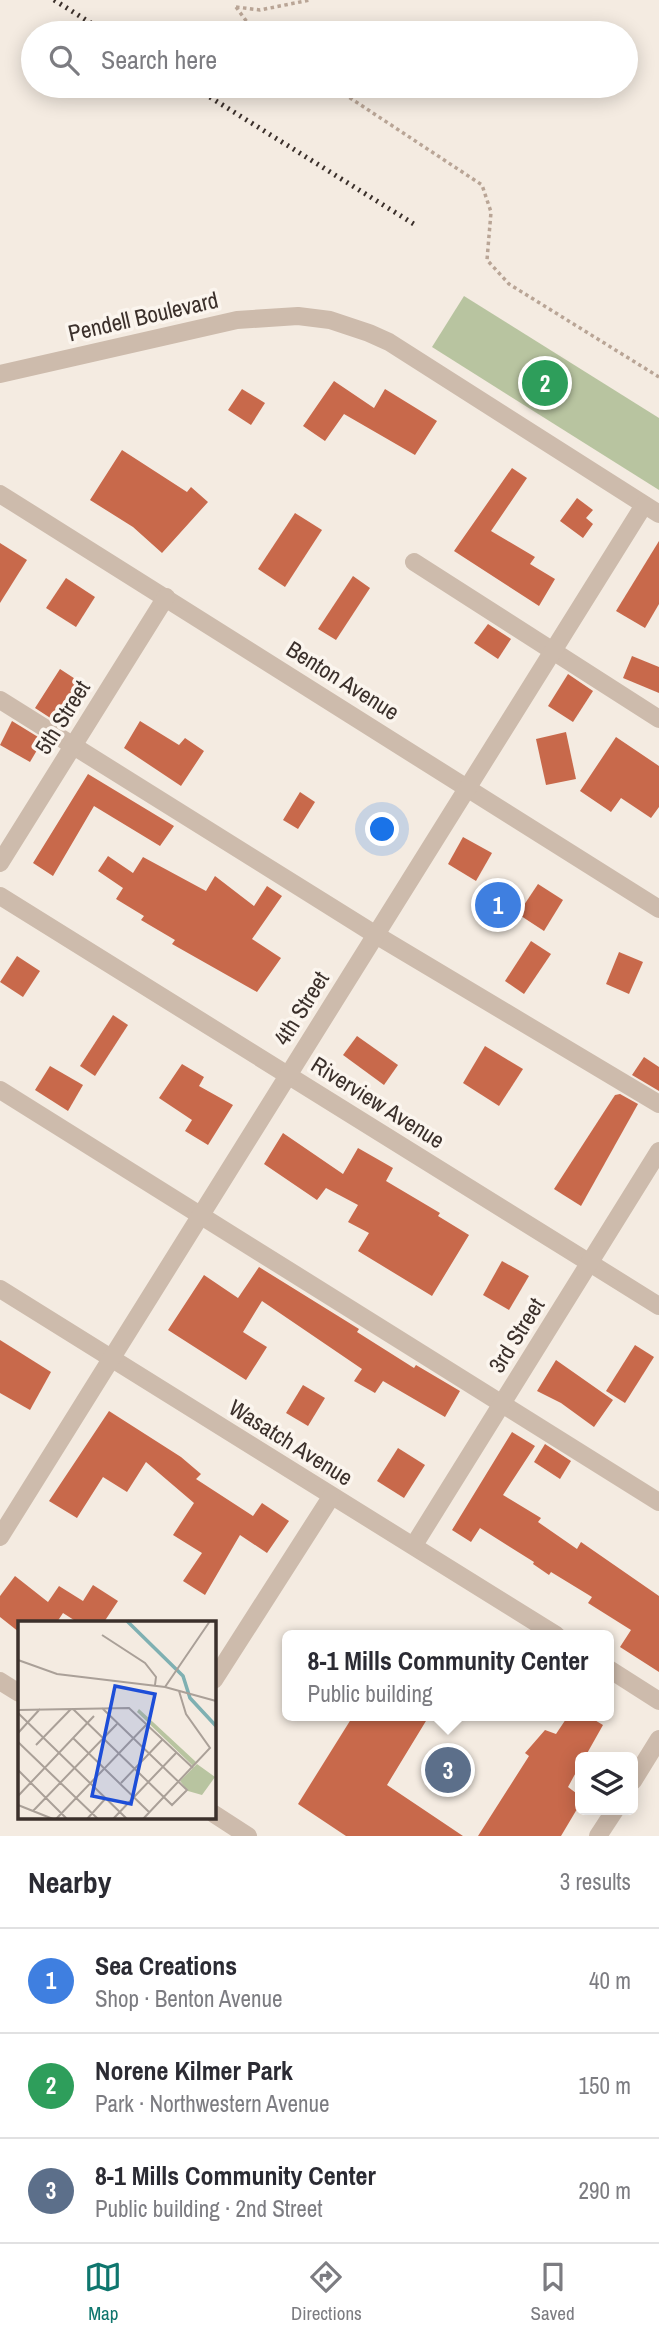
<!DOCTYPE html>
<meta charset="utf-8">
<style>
:root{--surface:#fff;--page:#f2f2f3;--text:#2b2b33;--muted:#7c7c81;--line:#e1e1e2;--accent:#0f766e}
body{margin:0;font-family:"Archivo Narrow",sans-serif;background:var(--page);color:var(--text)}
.controls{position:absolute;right:21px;bottom:21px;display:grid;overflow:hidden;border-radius:10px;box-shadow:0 4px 18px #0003}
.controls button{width:63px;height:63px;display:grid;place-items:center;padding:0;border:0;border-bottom:2px solid var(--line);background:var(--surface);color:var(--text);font:35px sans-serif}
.you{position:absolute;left:383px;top:830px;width:24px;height:24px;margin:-18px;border:5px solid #fff;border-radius:50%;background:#1a73e8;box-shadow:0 0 0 10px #1a73e833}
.badge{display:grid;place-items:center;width:46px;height:46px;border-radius:50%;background:var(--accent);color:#fff;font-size:23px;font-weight:700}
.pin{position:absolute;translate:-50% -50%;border:4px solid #fff;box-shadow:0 2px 7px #0006}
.popup{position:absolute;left:282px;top:1630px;width:332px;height:91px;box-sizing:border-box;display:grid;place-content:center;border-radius:10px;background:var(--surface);filter:drop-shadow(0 2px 5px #0005);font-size:23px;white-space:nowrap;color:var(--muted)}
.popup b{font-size:26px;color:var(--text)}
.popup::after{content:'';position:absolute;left:50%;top:100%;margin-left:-14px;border:14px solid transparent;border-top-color:var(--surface)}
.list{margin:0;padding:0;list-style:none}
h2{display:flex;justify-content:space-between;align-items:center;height:91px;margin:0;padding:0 28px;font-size:30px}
h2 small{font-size:23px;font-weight:400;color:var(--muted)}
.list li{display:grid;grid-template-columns:46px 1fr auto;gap:21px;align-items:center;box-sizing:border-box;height:105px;padding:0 28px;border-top:2px solid var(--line)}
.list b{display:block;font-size:26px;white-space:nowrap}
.list p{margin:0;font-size:23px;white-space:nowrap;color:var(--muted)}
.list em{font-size:23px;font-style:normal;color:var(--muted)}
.icon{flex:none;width:38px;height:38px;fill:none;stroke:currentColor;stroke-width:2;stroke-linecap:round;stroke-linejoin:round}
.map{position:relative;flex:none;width:659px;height:1836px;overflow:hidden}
.search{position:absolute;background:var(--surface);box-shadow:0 4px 18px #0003;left:21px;right:21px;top:21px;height:77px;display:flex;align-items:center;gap:18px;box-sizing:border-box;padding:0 24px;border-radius:38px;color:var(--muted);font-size:26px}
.sheet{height:406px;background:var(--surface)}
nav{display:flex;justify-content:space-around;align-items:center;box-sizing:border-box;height:98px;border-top:2px solid var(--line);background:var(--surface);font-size:19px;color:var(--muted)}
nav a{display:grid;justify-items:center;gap:4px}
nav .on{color:var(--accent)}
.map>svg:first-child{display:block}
.green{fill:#b8c4a0}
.building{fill:#c8694b}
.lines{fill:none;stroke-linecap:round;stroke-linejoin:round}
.path{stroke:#b9a596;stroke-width:3.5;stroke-dasharray:3.5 3.5;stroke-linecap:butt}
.minor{stroke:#cdbbac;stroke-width:18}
.rail{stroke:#3b302b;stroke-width:5;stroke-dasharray:2 5;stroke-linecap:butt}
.labels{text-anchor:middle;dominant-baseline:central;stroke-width:7;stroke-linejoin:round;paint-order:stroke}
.street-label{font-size:23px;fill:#3b302b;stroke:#fbf5ee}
.inset-river{fill:none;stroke:#7fb0b2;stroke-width:3.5}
.inset-road{fill:none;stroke:#aaa098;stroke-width:2}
.view{fill:#1d4ed8;fill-opacity:0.15;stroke:#1d4ed8;stroke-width:3.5}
.inset-edge{fill:none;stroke:#3b302b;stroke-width:3.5}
</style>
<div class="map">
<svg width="659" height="1836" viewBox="0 0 659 1836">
<rect width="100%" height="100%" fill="#f4ebe1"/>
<polygon class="green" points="464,296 659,418 659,490 432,347"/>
<g class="building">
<polygon points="334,381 374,408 385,389 437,421 415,455 344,414 325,441 303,426"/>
<polygon points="242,389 265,403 251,425 228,410"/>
<polygon points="122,450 187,492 191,487 208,502 162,553 133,527 90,500"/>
<polygon points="512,468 527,478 491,531 535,557 530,564 555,579 539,606 454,551"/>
<polygon points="577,498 593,510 586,518 593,524 583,538 560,521"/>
<polygon points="295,513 322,530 285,587 258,569"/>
<polygon points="659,541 659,604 645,628 616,611"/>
<polygon points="0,543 27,560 0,603"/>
<polygon points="353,576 370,588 336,640 318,629"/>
<polygon points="66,578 95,597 76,627 46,608"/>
<polygon points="488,624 511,639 498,659 474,643"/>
<polygon points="632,656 659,667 659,693 623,678"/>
<polygon points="60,669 86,686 63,722 57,718 55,721 35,708"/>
<polygon points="568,674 593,691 573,722 548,706"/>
<polygon points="12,721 43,740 30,762 0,745"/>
<polygon points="140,721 179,745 185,738 204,751 181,786 124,748"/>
<polygon points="566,732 576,779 546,785 536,739"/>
<polygon points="616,737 659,766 659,807 651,818 621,798 611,812 580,791"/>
<polygon points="88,774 174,826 160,846 94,806 53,876 33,863"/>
<polygon points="300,792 315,802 298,829 283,820"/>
<polygon points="463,837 492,853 476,881 448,864"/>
<polygon points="108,856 133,873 143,857 206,891 215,876 254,906 267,886 282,896 252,939 281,958 257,992 172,944 175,940 141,920 144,916 116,899 123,888 98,871"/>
<polygon points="538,884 563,900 544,931 518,914"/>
<polygon points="531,941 551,954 524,994 505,981"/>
<polygon points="619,952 643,962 629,994 606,984"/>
<polygon points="17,956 40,971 23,997 0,982"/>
<polygon points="113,1015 128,1025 95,1076 80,1066"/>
<polygon points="357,1036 398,1065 384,1085 343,1055"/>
<polygon points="485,1046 523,1069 499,1106 463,1083"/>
<polygon points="644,1057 659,1067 659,1091 632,1075"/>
<polygon points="182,1064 204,1077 199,1086 233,1105 208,1145 185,1131 192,1120 159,1098"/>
<polygon points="50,1066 83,1085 68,1111 35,1090"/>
<polygon points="620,1094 638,1104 581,1206 554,1189 615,1095"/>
<polygon points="283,1133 343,1174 358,1148 393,1168 386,1181 440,1213 438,1216 469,1235 432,1296 358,1251 369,1233 348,1222 358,1205 326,1188 317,1200 264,1164"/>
<polygon points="502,1261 529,1276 509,1310 483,1295"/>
<polygon points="259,1267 359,1329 357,1332 414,1368 416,1365 460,1391 445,1417 383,1381 375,1393 354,1381 362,1369 262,1301 243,1332 267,1347 246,1380 168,1330 204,1275 238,1298"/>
<polygon points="0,1340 51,1372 30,1410 0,1393"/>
<polygon points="635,1345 654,1357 625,1403 606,1391"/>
<polygon points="556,1360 613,1400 594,1427 561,1403 537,1391"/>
<polygon points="303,1385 325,1398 308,1426 286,1413"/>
<polygon points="109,1411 181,1457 201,1474 196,1479 253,1516 262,1503 289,1521 267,1553 240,1535 205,1595 183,1581 202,1553 173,1535 194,1503 146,1462 127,1492 103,1477 77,1518 49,1501"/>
<polygon points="512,1432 535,1446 503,1495 541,1518 538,1522 577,1549 581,1542 659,1596 659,1672 620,1647 631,1630 588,1603 592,1597 551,1572 549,1575 533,1564 534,1562 480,1528 471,1542 452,1530"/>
<polygon points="545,1444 571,1461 560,1479 534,1462"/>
<polygon points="398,1448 425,1465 404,1498 377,1481"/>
<polygon points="15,1576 48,1602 59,1586 83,1601 93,1585 118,1601 104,1622 77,1622 63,1613 57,1622 19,1622 19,1632 0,1617 0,1596"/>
<polygon points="353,1716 429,1716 387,1785 463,1836 346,1836 298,1804"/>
<polygon points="568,1716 588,1716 603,1725 585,1757 580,1757 580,1765 568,1787 580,1796 580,1804 561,1836 478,1836 529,1756 525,1753 545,1730 556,1734"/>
</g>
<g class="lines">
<g class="path">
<polyline points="236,7 260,10 310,0"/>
<polyline points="236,7 255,33"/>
<polyline points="332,86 482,185 491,212 487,260 509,284 659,377"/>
</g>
<g class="minor">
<polyline points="0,374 237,320 298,316 330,320 369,333 389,342 659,514"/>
<polyline points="0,494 659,909"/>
<polyline points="414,562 659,719"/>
<polyline points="0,700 376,935 659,1104"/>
<polyline points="0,863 166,597"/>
<polyline points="0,896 659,1306"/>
<polyline points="0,1090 659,1502"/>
<polyline points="0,1289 556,1635"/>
<polyline points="0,1537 644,505"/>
<polyline points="414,1545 659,1151"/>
<polyline points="609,1669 659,1701"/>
<polyline points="214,1680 331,1497"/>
<polyline points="0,1681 19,1693"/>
<polyline points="633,1781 659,1739"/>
<polyline points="214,1814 248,1836"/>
<polyline points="598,1836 615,1810"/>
</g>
<g class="rail">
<polyline points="54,0 107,33"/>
<polyline points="192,86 417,226"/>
</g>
</g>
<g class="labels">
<g class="street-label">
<text transform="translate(143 316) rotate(-13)">Pendell Boulevard</text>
<text transform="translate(343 680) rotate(32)">Benton Avenue</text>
<text transform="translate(62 717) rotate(-58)">5th Street</text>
<text transform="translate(301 1008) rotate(-58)">4th Street</text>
<text transform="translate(378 1102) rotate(32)">Riverview Avenue</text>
<text transform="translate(516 1335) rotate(-58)">3rd Street</text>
<text transform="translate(291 1442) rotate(32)">Wasatch Avenue</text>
</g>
</g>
<g transform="translate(18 1621)">
<rect width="198" height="198" fill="#f4ebe1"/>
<path d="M121,88L178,141L175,145L119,91ZM179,143L197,156L184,174L170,170L162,160Z" fill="#b8c4a0"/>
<path class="inset-river" d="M109,0L165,55L172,77L198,105"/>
<path class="inset-road" d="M84,14L127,42L138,56L137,64M0,39L39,53L147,66L198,80M147,66L192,0M55,88L154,184L169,169L84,87M0,89L111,87L175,147M0,92L109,198M0,112L22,88M55,117L131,191M0,121L80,198M18,124L53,88M0,149L49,198M103,162L145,118M0,175L76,95M0,184L35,198M15,190L99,103M38,198L129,103M69,198L88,177M95,198L159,131M125,198L192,127L168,93L161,70"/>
<path class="view" d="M97,65L137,73L113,183L74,175Z"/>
<rect width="198" height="198" class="inset-edge"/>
</g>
</svg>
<div class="controls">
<button><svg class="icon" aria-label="layers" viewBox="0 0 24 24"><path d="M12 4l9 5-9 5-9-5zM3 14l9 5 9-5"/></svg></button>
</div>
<div class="you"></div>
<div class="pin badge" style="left:498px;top:905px;background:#3f7fe0">1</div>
<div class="pin badge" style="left:545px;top:383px;background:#2e9e5b">2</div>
<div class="pin badge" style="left:448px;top:1770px;background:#5c6f8a">3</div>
<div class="popup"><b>8-1 Mills Community Center</b>Public building</div>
<div class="search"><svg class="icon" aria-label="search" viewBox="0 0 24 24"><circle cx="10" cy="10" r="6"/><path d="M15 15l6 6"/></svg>Search here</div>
</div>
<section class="sheet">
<h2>Nearby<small>3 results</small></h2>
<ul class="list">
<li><span class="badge" style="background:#3f7fe0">1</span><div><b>Sea Creations</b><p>Shop · Benton Avenue</p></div><em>40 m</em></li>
<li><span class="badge" style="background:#2e9e5b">2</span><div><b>Norene Kilmer Park</b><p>Park · Northwestern Avenue</p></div><em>150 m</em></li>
<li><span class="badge" style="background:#5c6f8a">3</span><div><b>8-1 Mills Community Center</b><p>Public building · 2nd Street</p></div><em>290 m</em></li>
</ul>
</section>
<nav>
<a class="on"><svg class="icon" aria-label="map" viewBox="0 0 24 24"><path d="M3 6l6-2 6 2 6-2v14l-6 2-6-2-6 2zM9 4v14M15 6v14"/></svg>Map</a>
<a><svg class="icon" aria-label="directions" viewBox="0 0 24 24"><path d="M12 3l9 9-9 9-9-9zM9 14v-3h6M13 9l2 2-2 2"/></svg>Directions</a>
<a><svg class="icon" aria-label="saved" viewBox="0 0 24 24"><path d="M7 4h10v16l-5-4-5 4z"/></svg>Saved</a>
</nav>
